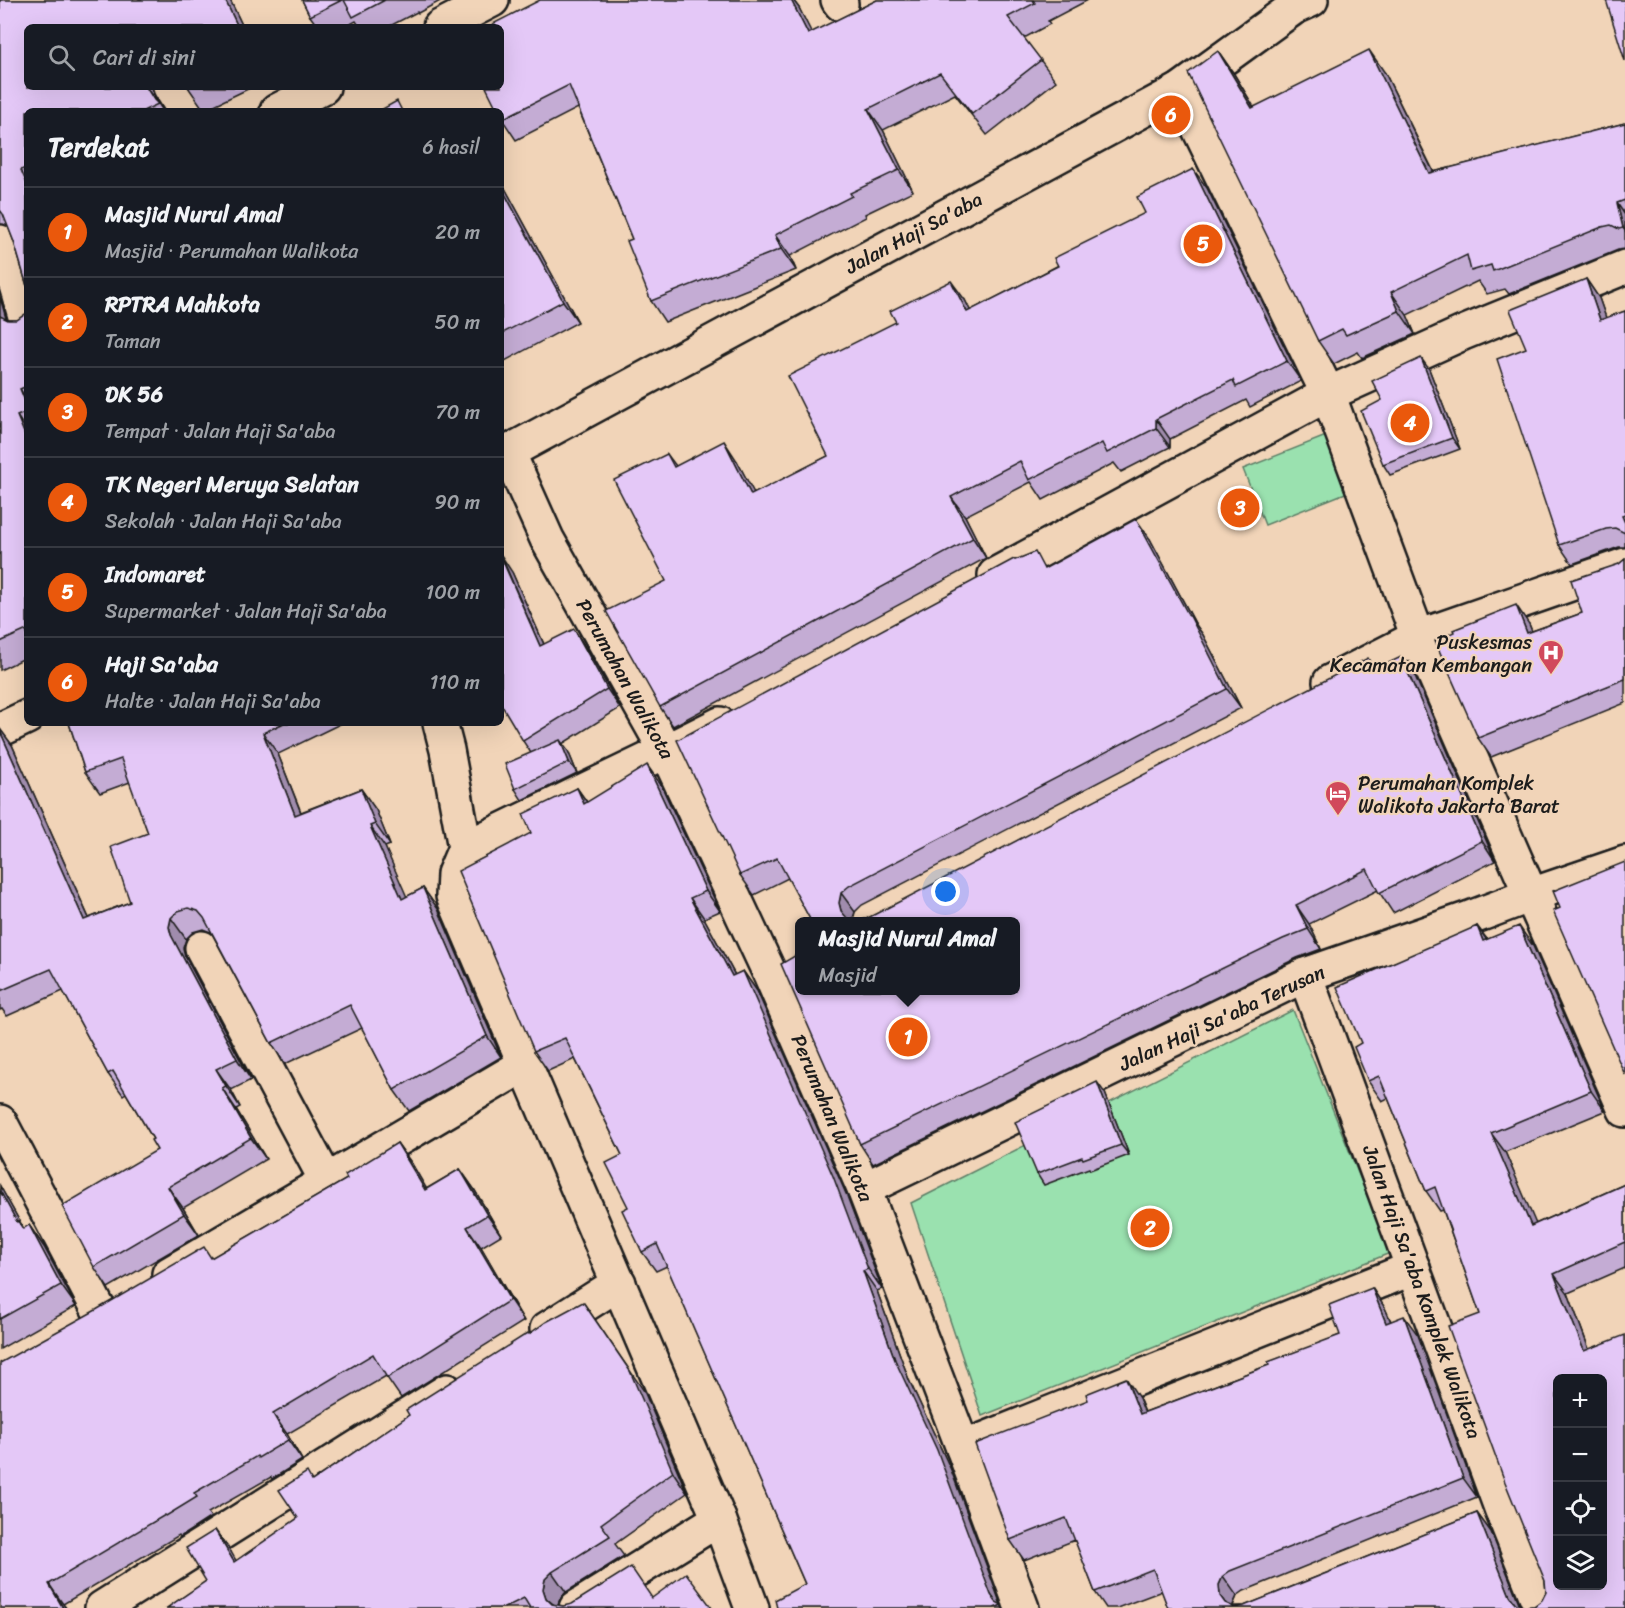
<!DOCTYPE html>
<html lang="id">
<meta charset="utf-8">
<style>
:root{--surface:#171b24;--page:#242831;--text:#f1f3f6;--muted:#9ea1a6;--line:#363941;--accent:#ea580c}
body{margin:0;font-family:Sriracha,sans-serif;background:var(--page);color:var(--text)}
.controls{position:absolute;right:18px;bottom:18px;display:grid;overflow:hidden;border-radius:9px;box-shadow:0 6px 24px #0002}
.controls button{width:54px;height:54px;display:grid;place-items:center;padding:0;border:0;border-bottom:2px solid var(--line);background:var(--surface);color:var(--text);font:30px sans-serif}
.you{position:absolute;left:946px;top:892px;width:21px;height:21px;margin:-15px;border:4px solid #fff;border-radius:50%;background:#1a73e8;box-shadow:0 0 0 9px #1a73e833}
.badge{display:grid;place-items:center;width:39px;height:39px;border-radius:50%;background:var(--accent);color:#fff;font-size:20px;font-weight:700}
.pin{position:absolute;translate:-50% -50%;border:3px solid #fff;box-shadow:0 2px 6px #0006}
.popup{position:absolute;left:795px;top:917px;width:225px;height:78px;box-sizing:border-box;display:grid;place-content:center;border-radius:9px;background:var(--surface);filter:drop-shadow(0 2px 4px #0005);font-size:20px;white-space:nowrap;color:var(--muted)}
.popup b{font-size:22px;color:var(--text)}
.popup::after{content:'';position:absolute;left:50%;top:100%;margin-left:-12px;border:12px solid transparent;border-top-color:var(--surface)}
.list{margin:0;padding:0;list-style:none}
h2{display:flex;justify-content:space-between;align-items:center;height:78px;margin:0;padding:0 24px;font-size:26px}
h2 small{font-size:20px;font-weight:400;color:var(--muted)}
.list li{display:grid;grid-template-columns:39px 1fr auto;gap:18px;align-items:center;box-sizing:border-box;height:90px;padding:0 24px;border-top:2px solid var(--line)}
.list b{display:block;font-size:22px;white-space:nowrap}
.list p{margin:0;font-size:20px;white-space:nowrap;color:var(--muted)}
.list em{font-size:20px;font-style:normal;color:var(--muted)}
.icon{flex:none;width:33px;height:33px;fill:none;stroke:currentColor;stroke-width:2;stroke-linecap:round;stroke-linejoin:round}
.map{position:relative;flex:none;width:1625px;height:1608px;overflow:hidden}
.search{position:absolute;background:var(--surface);box-shadow:0 6px 24px #0002;left:24px;top:24px;width:480px;height:66px;display:flex;align-items:center;gap:15px;box-sizing:border-box;padding:0 21px;border-radius:9px;color:var(--muted);font-size:22px}
.panel{position:absolute;background:var(--surface);box-shadow:0 6px 24px #0002;left:24px;top:108px;width:480px;height:618px;border-radius:9px}
.map>svg:first-child{display:block}
.green{fill:#9ae1af;stroke:#5b7e66;stroke-width:1.5}
.lines{fill:none;stroke-linecap:round;stroke-linejoin:round}
.minor-casing{stroke:#1c1c1c;stroke-width:38}
.minor{stroke:#f1d4b8;stroke-width:33}
.wall{fill:#c4acd4;stroke:#1c1c1c;stroke-width:1.5}
.shaded-wall{fill:#a08cad;stroke:#1c1c1c;stroke-width:1.5}
.building{fill:#e4c8f7;stroke:#1c1c1c;stroke-width:1.5;fill-rule:evenodd}
.labels{text-anchor:middle;dominant-baseline:central;stroke-width:4.5;stroke-linejoin:round;paint-order:stroke}
.street-label{font-size:20px;fill:#1c1c1c;stroke:#f1d4b8}
.poi-label{font-size:20px;fill:#1c1c1c;stroke:#f1d4b8;text-anchor:end}
</style>
<div class="map">
<svg width="1625" height="1608" viewBox="0 0 1625 1608">
<rect width="100%" height="100%" fill="#f1d4b8"/>
<filter id="ink" filterUnits="userSpaceOnUse"><feTurbulence type="fractalNoise" baseFrequency=".0167" numOctaves="2"/><feDisplacementMap in="SourceGraphic" scale="12" xChannelSelector="R" yChannelSelector="G"/><feConvolveMatrix kernelMatrix="1 2 1 2 8 2 1 2 1" color-interpolation-filters="sRGB"/></filter>
<g filter="url(#ink)">
<g class="green">
<polygon points="1326,436 1348,492 1265,525 1243,469"/>
<polygon points="1293,1010 1390,1253 982,1416 911,1203"/>
</g>
<g class="lines">
<defs>
<g id="minor">
<polyline points="838,0 841,4"/>
<polyline points="440,27 492,0"/>
<polyline points="170,87 185,111"/>
<polyline points="1180,90 1328,394 1418,637 1625,1110"/>
<polyline points="277,111 323,87"/>
<polyline points="0,242 11,268 27,323"/>
<polyline points="508,452 547,539 666,751 770,974 864,1189 963,1448 1022,1608"/>
<polyline points="501,456 1180,90 1293,8 1311,0"/>
<polyline points="995,575 1328,394 1463,333 1625,267"/>
<polyline points="1330,682 1418,637 1625,565"/>
<polyline points="440,723 447,750 465,848 454,874 453,896 719,1519 752,1608"/>
<polyline points="0,730 27,717"/>
<polyline points="465,848 666,751 720,724"/>
<polyline points="202,948 326,1180"/>
<polyline points="1305,975 1501,1508 1541,1608"/>
<polyline points="0,1122 101,1314"/>
<polyline points="864,1189 1305,975 1470,918 1531,895 1625,863"/>
<polyline points="169,1274 524,1065"/>
<polyline points="547,1329 619,1283"/>
<polyline points="963,1448 1413,1268"/>
<polyline points="102,1608 447,1391"/>
<polyline points="576,1608 719,1519"/>
</g>
</defs>
<use href="#minor" class="minor-casing"/>
<use href="#minor" class="minor"/>
</g>
<g class="wall">
<polygon points="0,0 230,0 243,27 27,27 151,88 154,97 163,111 27,111 27,286 14,242 8,226 3,224 0,224"/>
<polygon points="302,0 442,0 418,13 417,12 388,27 360,27 356,21 345,27 318,27 310,16"/>
<polygon points="540,0 793,0 799,8 811,33 877,0 1088,0 1048,21 1050,24 1024,38 1056,81 987,135 955,94 883,130 913,191 865,214 866,217 790,256 796,270 665,322 651,301 632,239 578,108 516,140 502,119"/>
<polygon points="1218,51 1234,74 1254,107 1385,73 1434,172 1625,123 1625,249 1618,250 1509,294 1505,289 1487,294 1478,281 1407,315 1415,334 1362,358 1358,352 1334,364 1318,341"/>
<polygon points="188,87 252,87 204,110"/>
<polygon points="501,181 578,322 501,363"/>
<polygon points="1207,188 1301,381 1250,407 1246,400 1170,439 1170,447 1121,472 1114,463 1043,500 1031,482 965,516 986,558 673,726 660,707 666,581 667,454 676,466 737,461 754,494 828,456 965,300 970,311"/>
<polygon points="1586,279 1599,298 1606,318 1625,311 1625,547 1619,547 1572,564 1559,545 1526,348"/>
<polygon points="0,297 6,319 8,320 17,320 27,313 27,657 0,670"/>
<polygon points="1429,369 1460,449 1390,475 1383,464 1382,400"/>
<polygon points="1150,539 1196,625 1203,635 1241,708 862,905 855,912 853,920 857,921 866,919 1376,669 1415,676 1495,861 1393,913 1378,890 1309,924 1321,949 1297,958 873,1164 860,1144 795,956 1016,990 811,921 788,878 754,895 740,875 1015,560 1046,568"/>
<polygon points="1625,559 1625,703 1491,757 1478,738 1454,632 1529,624 1532,631 1582,613 1619,564"/>
<polygon points="512,572 544,644 586,648 620,708 562,744 568,751 577,773 522,800 515,789 531,753 523,741"/>
<polygon points="69,723 342,723 278,754 301,812 361,789 376,810 390,845 385,847 406,897 423,888 438,909 501,1057 409,1111 394,1090 362,1028 285,1064 271,1043 211,932 203,929 193,932 186,939 183,948 185,956 251,1080 231,1090 240,1107 236,1109 266,1159 183,1208 199,1235 108,1288 94,1267 157,1150 153,1139 126,1093 123,1095 108,1074 63,991 7,1016 2,1009 0,1010 0,729 12,745 89,918 130,902 148,833 130,782 100,793 85,772"/>
<polygon points="661,785 720,911 704,918 735,975 743,971 757,991 847,1196 882,1289 877,1291 909,1380 951,1470 1001,1605 1003,1608 777,1608 805,1584 667,1266 656,1271 642,1252 628,1207 622,1155 575,1059 548,1071 534,1051 531,833 577,788 587,802"/>
<polygon points="1477,926 1487,939 1533,946 1605,1111 1505,1152 1535,1224 1625,1184 1625,1268 1568,1293 1589,1349 1625,1608 1168,1608 1162,1591 1117,1608 1106,1608 1095,1592 1075,1540 1024,1560 1010,1540 1139,1398 1145,1412 1269,1365 1340,1335 1372,1288 1385,1308 1391,1321 1418,1335 1477,1497 1244,1591 1237,1596 1233,1606 1244,1606 1477,1513 1491,1532 1520,1605 1524,1607 1534,1606 1542,1600 1546,1592 1545,1581 1480,1314 1443,1210 1440,1211 1426,1191 1388,1098 1382,1101 1368,1081 1361,1043"/>
<polygon points="1105,1093 1129,1155 1090,1170 1089,1168 1044,1185 1037,1174"/>
<polygon points="397,1143 412,1164 426,1189 460,1169 474,1189 501,1235 481,1247 524,1321 401,1398 386,1376 287,1434 302,1460 272,1479 271,1477 208,1513 211,1517 180,1537 179,1535 63,1604 66,1608 0,1608 211,1258 347,1179"/>
<polygon points="0,1186 24,1229 29,1225 44,1247 76,1306 0,1349"/>
<polygon points="530,1334 644,1391 687,1493 615,1544 624,1556 566,1592 559,1600 558,1605 563,1606 652,1598 712,1608 167,1608 206,1581 215,1530 236,1561 298,1518 313,1480"/>
</g>
<g class="shaded-wall">
<polygon points="225,0 230,0 243,27 238,27"/>
<polygon points="791,0 793,0 799,8 823,55 808,34"/>
<polygon points="1369,50 1385,73 1445,196 1429,173"/>
<polygon points="1218,51 1234,74 1268,131 1252,108"/>
<polygon points="146,87 152,87 154,97 158,104 157,104"/>
<polygon points="868,109 883,130 913,191 899,170"/>
<polygon points="1193,169 1207,188 1301,381 1287,361"/>
<polygon points="501,181 578,322 563,301 501,187"/>
<polygon points="1617,203 1625,215 1625,231 1623,228"/>
<polygon points="775,235 790,256 796,270 781,249"/>
<polygon points="1586,279 1599,298 1613,338 1600,320"/>
<polygon points="951,281 965,300 981,332 967,312"/>
<polygon points="1391,292 1407,315 1415,334 1399,311"/>
<polygon points="0,297 9,329 0,316"/>
<polygon points="1421,358 1429,369 1460,449 1452,438"/>
<polygon points="20,389 27,399 27,406"/>
<polygon points="17,416 27,431 27,440"/>
<polygon points="1156,419 1170,439 1170,447 1156,428"/>
<polygon points="724,441 737,461 765,514 751,495"/>
<polygon points="951,497 965,516 986,558 973,538"/>
<polygon points="1136,519 1150,539 1196,625 1203,635 1241,708 1227,689"/>
<polygon points="501,555 512,572 553,665 540,646"/>
<polygon points="1516,605 1529,624 1540,652 1527,633"/>
<polygon points="574,629 586,648 620,708 607,689"/>
<polygon points="1401,657 1415,676 1495,861 1482,841"/>
<polygon points="0,729 12,745 99,941 84,920 0,731"/>
<polygon points="263,733 278,754 310,836 295,815"/>
<polygon points="560,740 568,751 577,773 569,762"/>
<polygon points="647,765 661,785 720,911 706,891"/>
<polygon points="577,788 591,808 584,804"/>
<polygon points="361,789 376,810 390,845 375,824"/>
<polygon points="370,826 385,847 417,920 402,899"/>
<polygon points="423,888 438,909 501,1057 487,1036"/>
<polygon points="841,893 855,912 852,921 848,921 841,911 839,903"/>
<polygon points="690,898 704,918 746,996 732,976"/>
<polygon points="1296,905 1309,924 1321,949 1308,929"/>
<polygon points="171,918 186,939 183,948 185,956 251,1080 237,1059 171,935 169,927"/>
<polygon points="1477,926 1491,946 1483,941"/>
<polygon points="1519,926 1533,946 1605,1111 1591,1091"/>
<polygon points="743,971 757,991 847,1196 882,1289 868,1269"/>
<polygon points="216,1069 231,1090 240,1107 226,1086"/>
<polygon points="1097,1082 1105,1093 1129,1155 1121,1145"/>
<polygon points="222,1088 236,1109 266,1159 251,1138"/>
<polygon points="1491,1133 1505,1152 1545,1245 1531,1226"/>
<polygon points="397,1143 412,1164 439,1210 425,1190"/>
<polygon points="460,1169 474,1189 501,1235 487,1215"/>
<polygon points="0,1186 25,1231 38,1250 17,1222 0,1191"/>
<polygon points="168,1187 183,1208 199,1235 184,1214"/>
<polygon points="29,1225 44,1247 76,1306 61,1285"/>
<polygon points="467,1227 481,1247 524,1321 510,1300"/>
<polygon points="863,1271 877,1291 909,1380 951,1470 1001,1605 999,1606 991,1595 895,1360"/>
<polygon points="1554,1274 1568,1293 1597,1371 1584,1351"/>
<polygon points="1372,1288 1385,1308 1400,1343 1386,1323"/>
<polygon points="583,1302 644,1391 687,1493 673,1472"/>
<polygon points="1404,1316 1418,1335 1477,1497 1463,1478"/>
<polygon points="1126,1378 1139,1398 1153,1434 1140,1414"/>
<polygon points="273,1414 287,1434 302,1460 288,1440"/>
<polygon points="1477,1513 1491,1532 1521,1608 1519,1608 1510,1596"/>
<polygon points="215,1530 230,1550 248,1582 234,1562"/>
<polygon points="552,1572 566,1592 559,1600 558,1608 546,1598 543,1589 545,1579"/>
<polygon points="1223,1576 1237,1596 1233,1605 1233,1608 1229,1608 1220,1596 1219,1585"/>
<polygon points="49,1584 63,1604 66,1608 63,1608"/>
</g>
<g class="building">
<polygon points="0,0 225,0 238,27 27,27 27,87 146,87 154,100 158,104 143,111 27,111 27,167 21,170 27,184 27,286 14,242 3,214 0,210"/>
<polygon points="302,0 342,0 310,16"/>
<polygon points="344,0 385,0 353,17"/>
<polygon points="540,0 791,0 808,34 877,0 1033,0 1035,3 1008,17 1041,60 972,114 940,73 868,109 899,170 850,193 852,196 775,235 781,249 651,301 627,241 632,239 569,85 502,119 501,111 498,111 486,87 501,87 501,27 487,27"/>
<polygon points="1606,0 1625,0 1625,61"/>
<polygon points="1369,50 1429,173 1625,123 1625,200 1617,203 1623,228 1619,229 1611,225 1602,227 1493,271 1491,265 1471,271 1467,255 1391,292 1399,311 1346,335 1342,329 1318,341 1188,73 1218,51 1252,108"/>
<polygon points="397,101 402,111 379,111"/>
<polygon points="1193,169 1287,361 1236,387 1233,380 1156,419 1156,428 1107,453 1102,443 1029,480 1020,461 951,497 973,538 660,707 606,611 666,581 614,480 667,454 674,467 724,441 751,495 828,456 788,376 896,322 890,311 951,281 967,312 1058,266 1054,258 1145,213 1137,197"/>
<polygon points="501,187 563,301 501,334"/>
<polygon points="1586,279 1600,320 1625,311 1625,515 1622,516 1625,523 1625,533 1615,528 1606,529 1559,545 1497,359 1526,348 1510,310"/>
<polygon points="27,313 27,386 20,389 27,406 27,412 17,416 27,440 27,630 0,642 0,316 8,320 17,320"/>
<polygon points="1421,358 1452,438 1383,464 1361,411 1382,400 1372,381"/>
<polygon points="1136,519 1189,616 1190,616 1227,689 849,886 841,893 839,903 841,911 848,919 857,921 866,919 1368,658 1374,670 1401,657 1482,841 1379,893 1367,869 1296,905 1308,929 1283,939 860,1144 781,964 795,956 800,952 800,990 1016,990 1016,921 811,921 777,858 740,875 677,740 1014,559 1015,560 1035,552 1044,569"/>
<polygon points="501,557 540,646 574,629 607,689 523,741 501,704"/>
<polygon points="1625,559 1625,679 1478,738 1435,641 1454,632 1453,630 1516,605 1527,633 1582,613 1571,580 1619,564"/>
<polygon points="69,723 284,723 263,733 295,815 361,789 375,824 370,826 402,899 423,888 487,1036 394,1090 350,1005 271,1043 204,918 198,911 188,908 178,911 171,918 169,927 171,935 237,1059 216,1069 226,1086 222,1088 251,1138 168,1187 184,1214 94,1267 62,1206 157,1150 151,1140 153,1139 113,1071 108,1074 51,969 0,991 0,731 84,920 130,902 111,847 148,833 121,759 85,772"/>
<polygon points="560,740 569,762 515,789 505,764"/>
<polygon points="647,765 706,891 690,898 732,976 743,971 833,1176 868,1269 863,1271 895,1360 937,1450 991,1595 996,1602 1002,1605 994,1608 777,1608 775,1600 805,1584 657,1244 642,1252 622,1210 628,1207 606,1163 622,1155 565,1038 534,1051 458,871 531,833 523,814 577,788 584,804"/>
<polygon points="1625,862 1625,1075 1553,911 1560,908 1553,891"/>
<path d="M1477,926L1483,941L1519,926L1591,1091L1491,1133L1531,1226L1625,1184V1242L1554,1274L1584,1351L1625,1335V1608H1168L1153,1569L1095,1592L1066,1518L1010,1540L975,1444L1088,1400L1086,1394L1126,1378L1140,1414L1269,1365L1268,1362L1340,1335L1329,1305L1372,1288L1386,1323L1404,1316L1463,1478L1230,1571L1223,1576L1219,1585L1220,1596L1225,1603L1234,1607L1244,1606L1477,1513L1510,1596L1515,1603L1524,1607L1534,1606L1542,1600L1546,1592L1545,1581L1505,1482L1448,1326L1480,1314L1435,1187L1426,1191L1379,1076L1368,1081L1354,1047L1361,1043L1337,987ZM1557,1378H1602V1586H1557Z"/>
<polygon points="1097,1082 1121,1145 1083,1159 1082,1157 1037,1174 1015,1122"/>
<polygon points="397,1143 425,1190 460,1169 487,1215 467,1227 510,1300 387,1378 373,1354 273,1414 288,1440 258,1458 257,1456 194,1493 197,1497 166,1516 165,1515 49,1584 63,1608 0,1608 0,1363 96,1310 204,1247 211,1258 347,1179 345,1175"/>
<polygon points="0,1191 17,1222 18,1221 23,1229 29,1225 61,1285 0,1319"/>
<polygon points="583,1302 630,1371 673,1472 601,1524 610,1536 552,1572 545,1579 543,1589 546,1598 552,1604 563,1606 572,1604 631,1567 652,1598 686,1573 712,1608 530,1608 524,1598 504,1608 167,1608 206,1581 186,1548 215,1530 234,1562 298,1518 279,1490 307,1472 312,1481 409,1415 406,1410 528,1333 529,1334 546,1322"/>
</g>
</g>
<defs>
<symbol id="hospital-pin" viewBox="-11 -11 22 30"><path d="M0 17L-7.5 6A9.5 9.5 0 1 1 7.5 6Z" fill="#d1495b" stroke="#f1d4b8"/><path d="M-5-5h3v3.5h4V-5h3V5h-3V1.5h-4V5h-3Z" fill="#fff"/></symbol>
<symbol id="hotel-pin" viewBox="-11 -11 22 30"><path d="M0 17L-7.5 6A9.5 9.5 0 1 1 7.5 6Z" fill="#d1495b" stroke="#f1d4b8"/><path d="M-6-4.5h1.5V1H6V5H4.5V3h-9V5H-6ZM-4 0a1.8 1.8 0 1 1 3.6 0ZM.5 0V-2.5h3Q6-2.5 6 0Z" fill="#fff"/></symbol>
</defs>
<g fill-rule="evenodd">
<use href="#hospital-pin" x="1536" y="638" width="30" height="40"/>
<use href="#hotel-pin" x="1323" y="779" width="30" height="40"/>
</g>
<g class="labels">
<g class="street-label">
<text transform="translate(914 233) rotate(-28)">Jalan Haji Sa'aba</text>
<text transform="translate(625 679) rotate(61)">Perumahan Walikota</text>
<text transform="translate(1222 1018) rotate(-25)">Jalan Haji Sa'aba Terusan</text>
<text transform="translate(832 1118) rotate(67)">Perumahan Walikota</text>
<text transform="translate(1422 1292) rotate(70)">Jalan Haji Sa'aba Komplek Walikota</text>
</g>
<g class="poi-label">
<text x="1532" y="642">Puskesmas<tspan x="1532" dy="23">Kecamatan Kembangan</tspan></text>
<text x="1358" y="783" text-anchor="start">Perumahan Komplek<tspan x="1358" dy="23">Walikota Jakarta Barat</tspan></text>
</g>
</g>
</svg>
<div class="controls">
<button>+</button>
<button>−</button>
<button><svg class="icon" aria-label="locate" viewBox="0 0 24 24"><circle cx="12" cy="12" r="6"/><path d="M12 2v4M12 18v4M2 12h4M18 12h4"/></svg></button>
<button><svg class="icon" aria-label="layers" viewBox="0 0 24 24"><path d="M12 4l9 5-9 5-9-5zM3 14l9 5 9-5"/></svg></button>
</div>
<div class="you"></div>
<div class="pin badge" style="left:908px;top:1037px">1</div>
<div class="popup"><b>Masjid Nurul Amal</b>Masjid</div>
<div class="pin badge" style="left:1150px;top:1228px">2</div>
<div class="pin badge" style="left:1240px;top:508px">3</div>
<div class="pin badge" style="left:1410px;top:423px">4</div>
<div class="pin badge" style="left:1203px;top:244px">5</div>
<div class="pin badge" style="left:1171px;top:115px">6</div>
<div class="search"><svg class="icon" aria-label="search" viewBox="0 0 24 24"><circle cx="10" cy="10" r="6"/><path d="M15 15l6 6"/></svg>Cari di sini</div>
<section class="panel">
<h2>Terdekat<small>6 hasil</small></h2>
<ul class="list">
<li><span class="badge">1</span><div><b>Masjid Nurul Amal</b><p>Masjid · Perumahan Walikota</p></div><em>20 m</em></li>
<li><span class="badge">2</span><div><b>RPTRA Mahkota</b><p>Taman</p></div><em>50 m</em></li>
<li><span class="badge">3</span><div><b>DK 56</b><p>Tempat · Jalan Haji Sa'aba</p></div><em>70 m</em></li>
<li><span class="badge">4</span><div><b>TK Negeri Meruya Selatan</b><p>Sekolah · Jalan Haji Sa'aba</p></div><em>90 m</em></li>
<li><span class="badge">5</span><div><b>Indomaret</b><p>Supermarket · Jalan Haji Sa'aba</p></div><em>100 m</em></li>
<li><span class="badge">6</span><div><b>Haji Sa'aba</b><p>Halte · Jalan Haji Sa'aba</p></div><em>110 m</em></li>
</ul>
</section>
</div>
